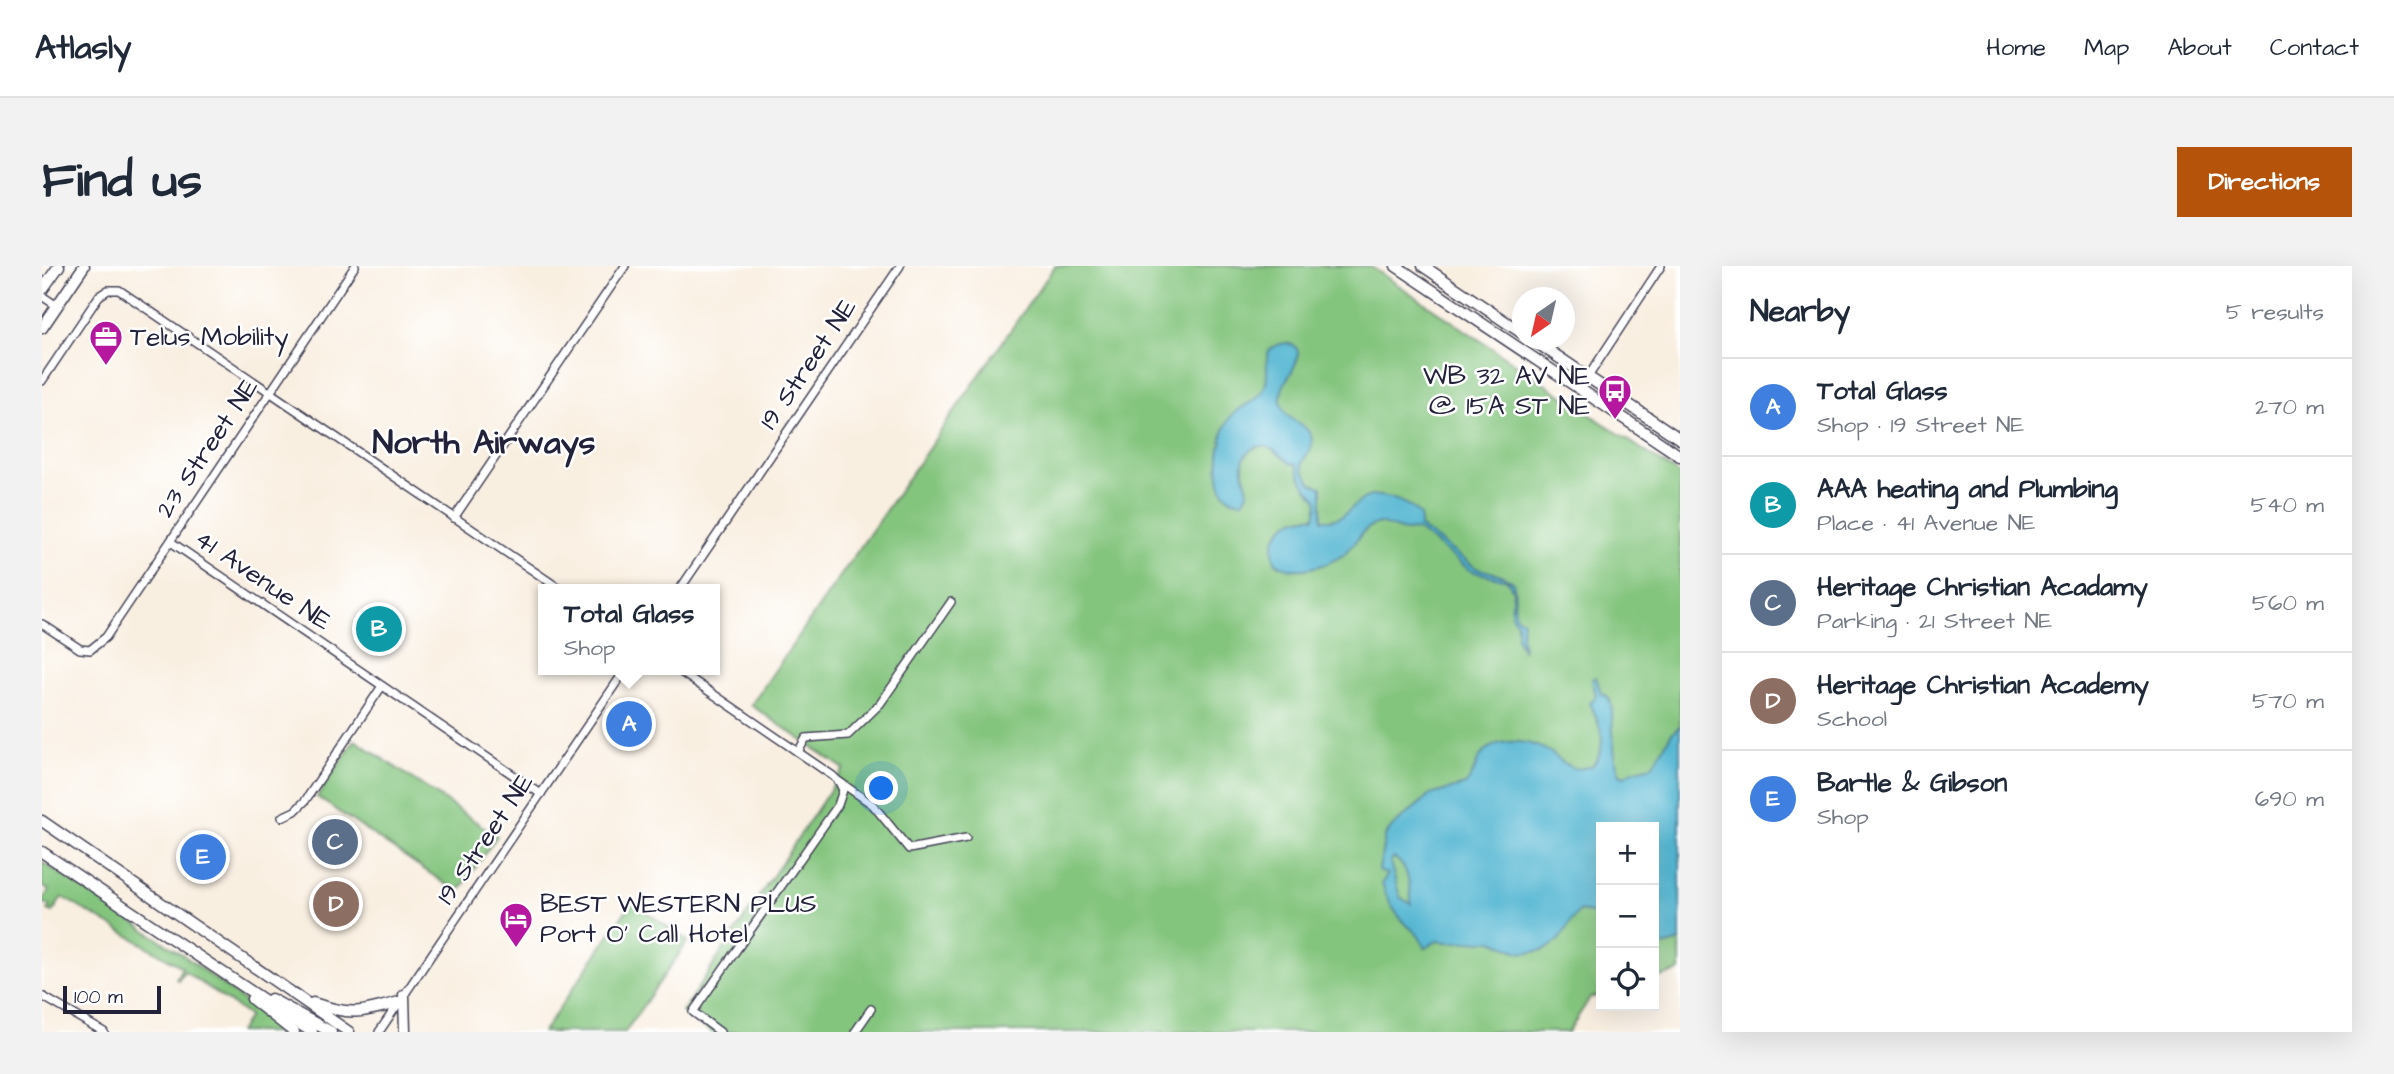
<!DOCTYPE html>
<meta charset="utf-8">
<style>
:root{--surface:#fff;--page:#f2f2f3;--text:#1f2937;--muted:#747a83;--line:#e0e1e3;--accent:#b45309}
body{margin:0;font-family:"Architects Daughter",sans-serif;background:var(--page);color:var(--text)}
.controls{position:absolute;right:21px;bottom:21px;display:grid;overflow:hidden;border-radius:0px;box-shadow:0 7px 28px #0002}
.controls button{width:63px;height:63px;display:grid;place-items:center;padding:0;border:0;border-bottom:2px solid var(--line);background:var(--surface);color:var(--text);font:35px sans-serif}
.compass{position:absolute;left:1470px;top:21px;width:63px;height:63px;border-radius:50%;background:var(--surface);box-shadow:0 7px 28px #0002;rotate:214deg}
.scale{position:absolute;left:21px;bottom:18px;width:98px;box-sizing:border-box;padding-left:7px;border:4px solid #22223b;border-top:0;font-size:19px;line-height:24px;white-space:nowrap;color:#22223b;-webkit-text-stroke:5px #fff;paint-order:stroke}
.you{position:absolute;left:840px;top:523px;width:24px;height:24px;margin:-18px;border:5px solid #fff;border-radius:50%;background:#1a73e8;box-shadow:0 0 0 10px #1a73e833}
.badge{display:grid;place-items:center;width:46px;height:46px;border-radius:50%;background:var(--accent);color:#fff;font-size:23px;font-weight:700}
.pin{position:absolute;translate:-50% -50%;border:4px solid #fff;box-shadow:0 2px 7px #0006}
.popup{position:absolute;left:496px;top:318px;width:182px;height:91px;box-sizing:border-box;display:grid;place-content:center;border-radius:0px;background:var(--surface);filter:drop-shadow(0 2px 5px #0005);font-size:23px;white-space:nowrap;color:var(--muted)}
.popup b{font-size:26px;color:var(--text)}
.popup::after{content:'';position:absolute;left:50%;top:100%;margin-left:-14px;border:14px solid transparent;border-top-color:var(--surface)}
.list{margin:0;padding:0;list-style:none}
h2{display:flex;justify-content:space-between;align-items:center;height:91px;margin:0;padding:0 28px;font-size:30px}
h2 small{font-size:23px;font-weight:400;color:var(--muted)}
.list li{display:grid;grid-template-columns:46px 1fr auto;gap:21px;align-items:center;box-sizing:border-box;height:98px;padding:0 28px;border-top:2px solid var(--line)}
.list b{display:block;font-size:26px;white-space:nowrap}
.list p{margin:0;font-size:23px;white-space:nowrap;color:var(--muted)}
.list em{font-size:23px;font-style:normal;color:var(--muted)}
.icon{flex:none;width:38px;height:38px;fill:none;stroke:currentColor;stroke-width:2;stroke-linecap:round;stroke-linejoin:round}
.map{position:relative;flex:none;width:1638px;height:766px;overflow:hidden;border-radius:0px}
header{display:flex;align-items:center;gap:42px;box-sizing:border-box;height:98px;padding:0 35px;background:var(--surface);border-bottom:2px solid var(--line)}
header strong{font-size:33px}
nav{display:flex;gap:38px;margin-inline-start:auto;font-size:24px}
.intro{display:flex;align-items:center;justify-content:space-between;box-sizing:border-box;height:168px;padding:0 42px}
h1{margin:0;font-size:49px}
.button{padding:18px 32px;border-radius:0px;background:var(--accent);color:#fff;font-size:24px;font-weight:700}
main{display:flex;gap:42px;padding:0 42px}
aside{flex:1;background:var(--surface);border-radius:0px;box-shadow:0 7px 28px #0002}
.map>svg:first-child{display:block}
.green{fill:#84c57e;stroke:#53745c;stroke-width:2}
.water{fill:#53b6d2;stroke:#3a6c86;stroke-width:2;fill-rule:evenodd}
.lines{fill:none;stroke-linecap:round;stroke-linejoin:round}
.minor-casing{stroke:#424154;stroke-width:10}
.major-casing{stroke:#424154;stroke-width:13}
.minor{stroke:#fff;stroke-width:7}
.major{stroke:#fff;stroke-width:10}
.labels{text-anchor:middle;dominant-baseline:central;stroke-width:5;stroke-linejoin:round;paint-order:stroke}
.poi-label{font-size:26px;fill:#22223b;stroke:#fff;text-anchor:start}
.street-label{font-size:26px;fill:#22223b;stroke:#fff}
.district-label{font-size:33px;font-weight:bold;fill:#22223b;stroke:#fff}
</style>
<header>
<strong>Atlasly</strong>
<nav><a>Home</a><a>Map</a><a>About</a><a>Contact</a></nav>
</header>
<div class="intro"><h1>Find us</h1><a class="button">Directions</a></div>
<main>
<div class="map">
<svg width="1638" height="766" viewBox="0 0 1638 766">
<rect width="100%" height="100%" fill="#fff"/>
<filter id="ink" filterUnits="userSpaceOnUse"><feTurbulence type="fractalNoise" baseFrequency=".0143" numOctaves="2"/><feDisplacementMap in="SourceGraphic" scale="14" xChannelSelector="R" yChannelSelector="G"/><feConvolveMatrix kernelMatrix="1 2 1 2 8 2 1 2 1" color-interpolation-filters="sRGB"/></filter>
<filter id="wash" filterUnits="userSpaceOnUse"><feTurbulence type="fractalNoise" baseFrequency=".00686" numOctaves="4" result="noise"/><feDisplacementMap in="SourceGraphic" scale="28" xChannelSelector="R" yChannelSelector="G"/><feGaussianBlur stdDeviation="1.57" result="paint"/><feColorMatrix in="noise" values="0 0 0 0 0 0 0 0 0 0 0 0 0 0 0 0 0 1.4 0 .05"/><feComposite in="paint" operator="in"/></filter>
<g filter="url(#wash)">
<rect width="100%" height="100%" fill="#f9efe1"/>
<g class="green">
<polygon points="1013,0 1328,0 1638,209 1638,705 1612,713 1612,561 1559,561 1559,729 1548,732 1526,766 670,766 640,746 802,503 709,439"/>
<polygon points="313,474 455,570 418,624 404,618 275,531"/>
<polygon points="0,596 141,689 243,766 197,766 207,750 142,705 136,714 134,713 140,701 20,631 11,646 6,644 8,640 0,636 7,624 0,620"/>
<polygon points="590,636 646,675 583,766 501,766"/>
</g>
<g class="water">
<path d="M1243,77C1270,80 1248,107 1242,119C1240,123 1239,129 1239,134C1240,156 1265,156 1269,170C1274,184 1259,192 1260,199C1260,204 1267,213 1270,218L1280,221V254C1305,255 1305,242 1323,232C1339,225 1369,237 1378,250V261L1434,302L1459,309L1471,316C1475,328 1470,339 1474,351L1481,354L1479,370L1481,385L1475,372V357L1469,349L1471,324L1465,314L1429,305L1376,264L1362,265L1337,257C1318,262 1315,278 1301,289C1283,301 1251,310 1233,296C1224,269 1248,248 1273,251C1278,228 1277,237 1264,221C1259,215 1257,205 1254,198H1249C1238,190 1224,172 1209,184C1204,187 1201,193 1201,199C1200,209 1206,218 1206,227L1201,235C1165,239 1176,171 1187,153C1196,139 1217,137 1223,120C1230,101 1214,82 1243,77Z"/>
<path d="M1554,411L1559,428L1564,429L1569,436L1573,493L1578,508L1582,510L1590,505L1610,500L1630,467L1638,460V675L1612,683V561H1559V654L1553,648L1538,645C1527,654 1524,670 1511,679C1503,685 1484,689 1474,685C1465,682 1460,676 1449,675C1430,673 1415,679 1395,675L1383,682C1377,667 1373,667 1362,656C1351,645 1344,632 1340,617L1346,608L1338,606L1337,603L1343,570L1351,560L1388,529L1423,519C1435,508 1431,493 1447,482C1464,471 1490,476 1506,485C1523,495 1525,508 1550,500C1568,478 1558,460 1548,437L1554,430L1550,413ZM1352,592C1366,599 1369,623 1369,638L1358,631L1348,596Z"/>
</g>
</g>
<g filter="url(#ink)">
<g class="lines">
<defs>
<g id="minor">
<polyline points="0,30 15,40"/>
<polyline points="0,115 57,30 66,24 77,24 518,323"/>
<polyline points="1538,123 1619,0"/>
<polyline points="412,252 583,0"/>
<polyline points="129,276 499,528"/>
<polyline points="638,323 858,0"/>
<polyline points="0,358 38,383 48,384 64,371 313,0"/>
<polyline points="636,404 791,510 797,516 801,524 796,539 651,746 678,766"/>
<polyline points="756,486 764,472 806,469 838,438 909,336"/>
<polyline points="798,516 831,539 867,583 924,572"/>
<polyline points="240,551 253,545 263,535 340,420"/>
<polyline points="0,730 62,766"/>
<polyline points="337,766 583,404"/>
<polyline points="813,766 829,743"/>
</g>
<g id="major">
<polyline points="1354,0 1638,190"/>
<polyline points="1381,0 1480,67"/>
<polyline points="0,24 17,0"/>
<polyline points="0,62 42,0"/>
<polyline points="1491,74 1638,173"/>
<polyline points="0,555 307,766"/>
<polyline points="0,586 270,766"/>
<polyline points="362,729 363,766"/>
<polyline points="210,733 252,766"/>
<polyline points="229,733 289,766"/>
<path d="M271,737C309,750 319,747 357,736"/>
</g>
</defs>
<use href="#minor" class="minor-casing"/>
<use href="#major" class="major-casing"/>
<use href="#minor" class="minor"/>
<use href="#major" class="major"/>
</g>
</g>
<defs>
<symbol id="office-pin" viewBox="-11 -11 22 30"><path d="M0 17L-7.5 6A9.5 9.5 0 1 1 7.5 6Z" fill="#b5179e" stroke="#fff"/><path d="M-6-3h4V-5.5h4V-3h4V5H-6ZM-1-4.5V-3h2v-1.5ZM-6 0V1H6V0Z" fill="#fff"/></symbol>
<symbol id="bus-pin" viewBox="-11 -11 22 30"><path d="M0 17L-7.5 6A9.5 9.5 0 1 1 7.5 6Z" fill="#b5179e" stroke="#fff"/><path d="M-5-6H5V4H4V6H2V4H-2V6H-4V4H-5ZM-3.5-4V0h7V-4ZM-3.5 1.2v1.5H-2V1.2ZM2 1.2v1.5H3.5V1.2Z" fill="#fff"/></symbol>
<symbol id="hotel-pin" viewBox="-11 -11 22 30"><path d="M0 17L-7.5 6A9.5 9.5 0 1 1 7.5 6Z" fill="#b5179e" stroke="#fff"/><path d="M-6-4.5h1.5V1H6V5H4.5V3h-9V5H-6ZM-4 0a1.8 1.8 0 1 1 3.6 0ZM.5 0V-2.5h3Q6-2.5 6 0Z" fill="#fff"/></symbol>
</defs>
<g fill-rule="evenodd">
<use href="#office-pin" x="45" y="52" width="38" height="52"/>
<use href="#bus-pin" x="1554" y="106" width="38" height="52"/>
<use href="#hotel-pin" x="455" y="634" width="38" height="52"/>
</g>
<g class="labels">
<g class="poi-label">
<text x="88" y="71">Telus Mobility</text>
<text x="1548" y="110" text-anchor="end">WB 32 AV NE<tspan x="1548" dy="30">@ 15A ST NE</tspan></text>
<text x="498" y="638">BEST WESTERN PLUS<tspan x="498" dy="30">Port O' Call Hotel</tspan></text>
</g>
<g class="street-label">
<text transform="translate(766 98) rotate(-56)">19 Street NE</text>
<text transform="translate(165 182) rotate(-56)">23 Street NE</text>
<text transform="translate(221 314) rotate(34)">41 Avenue NE</text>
<text transform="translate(443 573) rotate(-56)">19 Street NE</text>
</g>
<g class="district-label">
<text x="442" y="177">North Airways</text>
</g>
</g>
</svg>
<div class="controls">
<button>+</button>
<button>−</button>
<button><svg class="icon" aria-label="locate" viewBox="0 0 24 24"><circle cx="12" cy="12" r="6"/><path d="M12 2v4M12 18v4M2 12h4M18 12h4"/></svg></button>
</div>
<svg class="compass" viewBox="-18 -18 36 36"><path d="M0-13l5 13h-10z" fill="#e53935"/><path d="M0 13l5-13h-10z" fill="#747a83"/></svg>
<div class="scale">100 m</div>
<div class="you"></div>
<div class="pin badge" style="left:587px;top:458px;background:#3f7fe0">A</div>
<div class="popup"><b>Total Glass</b>Shop</div>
<div class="pin badge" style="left:337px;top:363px;background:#0f9aa8">B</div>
<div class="pin badge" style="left:293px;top:576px;background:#5c6f8a">C</div>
<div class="pin badge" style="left:294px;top:638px;background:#8d6e63">D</div>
<div class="pin badge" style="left:161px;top:591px;background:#3f7fe0">E</div>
</div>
<aside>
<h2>Nearby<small>5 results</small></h2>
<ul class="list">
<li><span class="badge" style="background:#3f7fe0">A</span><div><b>Total Glass</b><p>Shop · 19 Street NE</p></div><em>270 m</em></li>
<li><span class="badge" style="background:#0f9aa8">B</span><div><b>AAA heating and Plumbing</b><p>Place · 41 Avenue NE</p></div><em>540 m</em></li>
<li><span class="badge" style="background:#5c6f8a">C</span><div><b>Heritage Christian Acadamy</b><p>Parking · 21 Street NE</p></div><em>560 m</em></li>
<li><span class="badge" style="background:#8d6e63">D</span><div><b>Heritage Christian Academy</b><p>School</p></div><em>570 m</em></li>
<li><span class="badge" style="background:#3f7fe0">E</span><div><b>Bartle &amp; Gibson</b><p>Shop</p></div><em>690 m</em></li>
</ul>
</aside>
</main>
